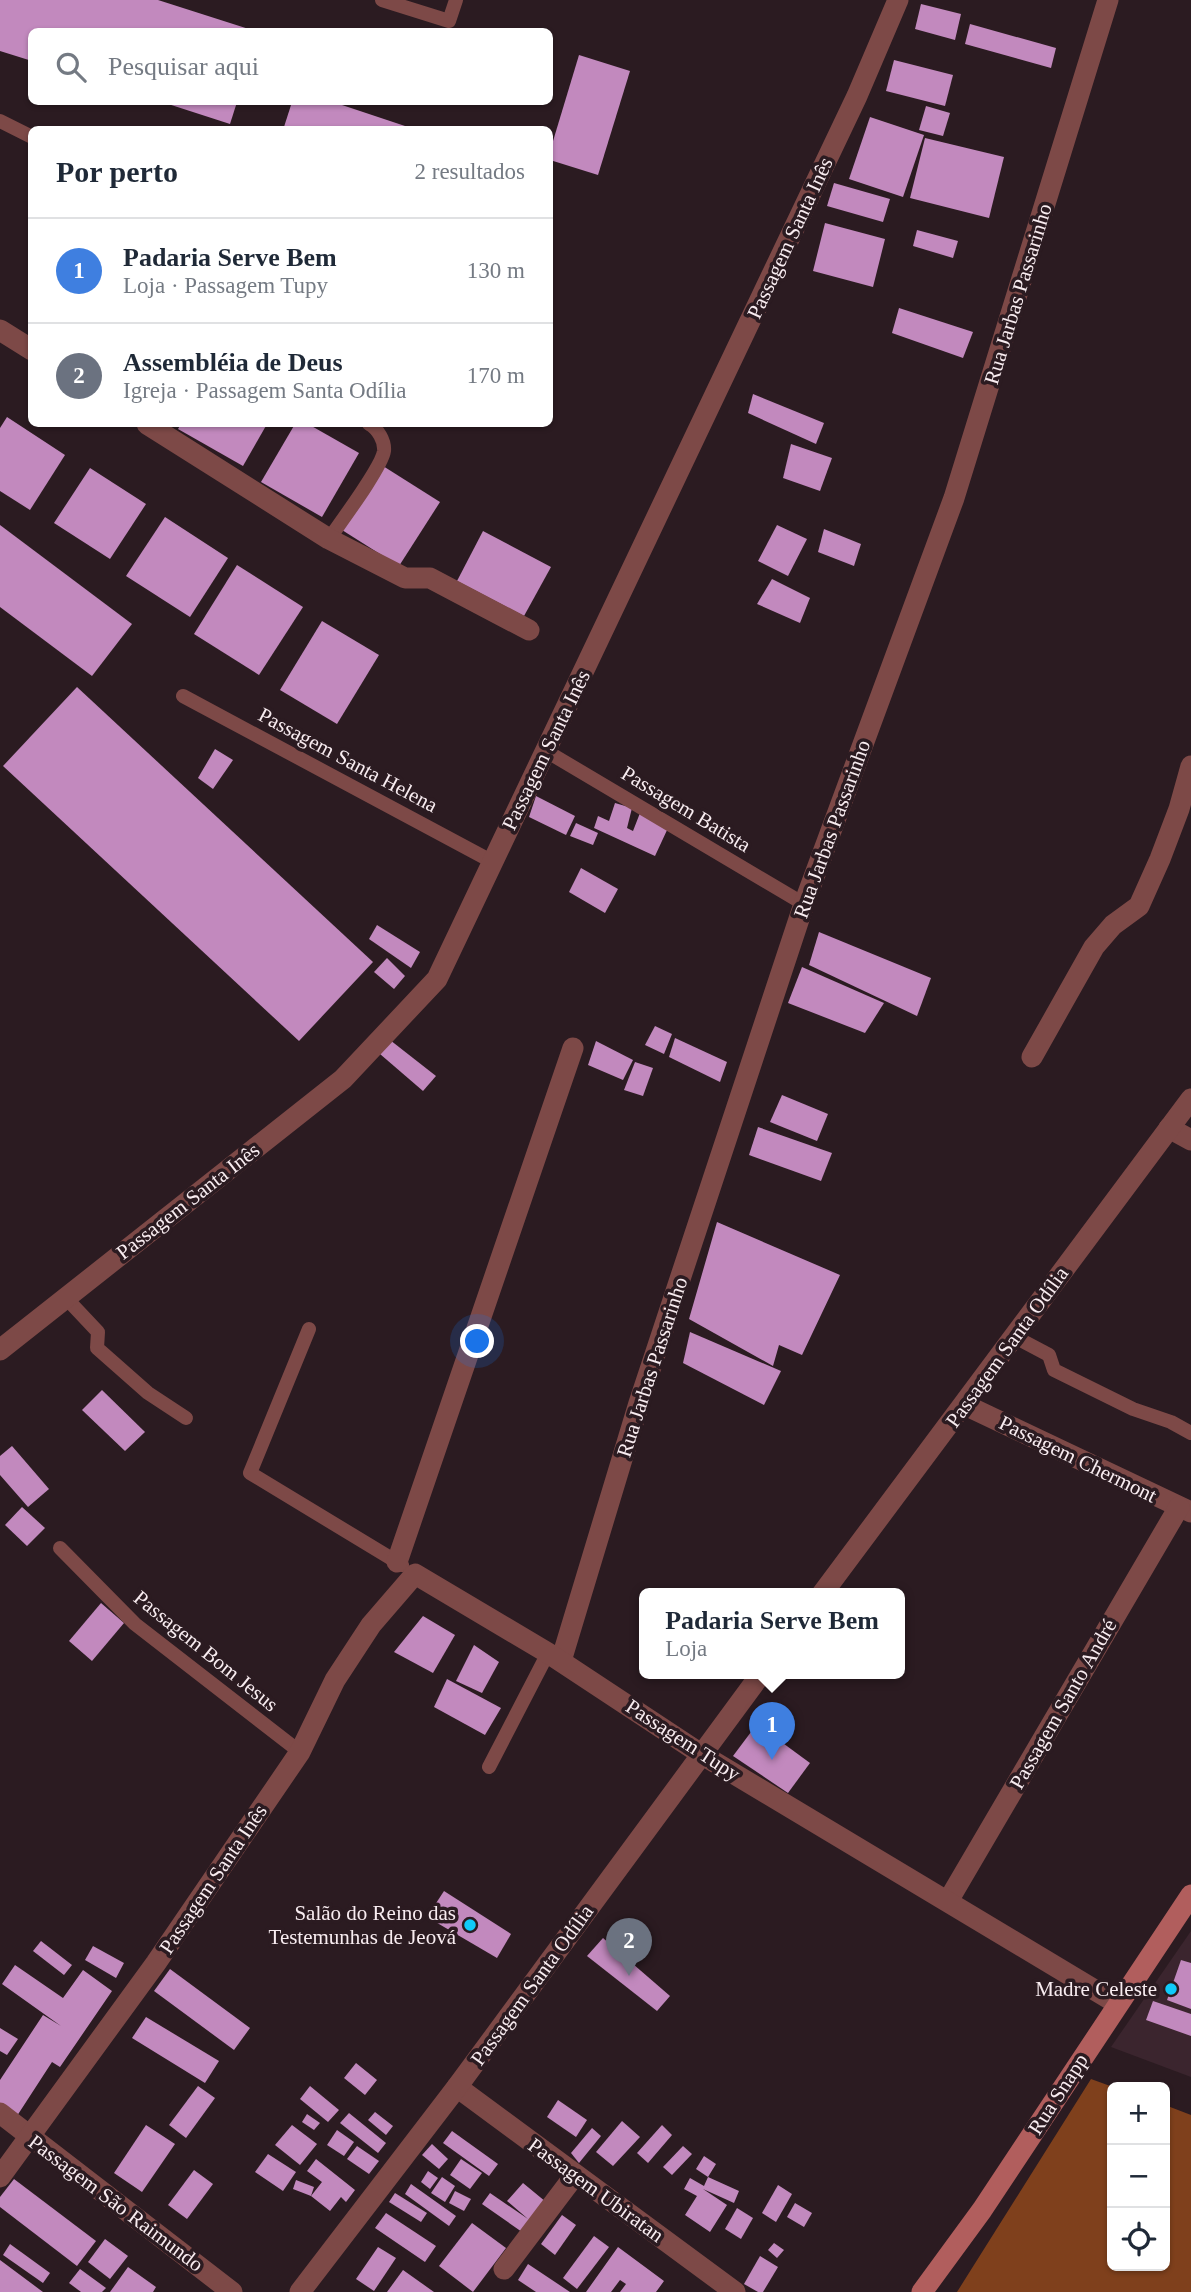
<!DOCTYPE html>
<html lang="pt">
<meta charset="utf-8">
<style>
:root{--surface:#fff;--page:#f2f2f3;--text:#1f2937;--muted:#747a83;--line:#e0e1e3;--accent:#7c3aed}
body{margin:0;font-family:"Times New Roman",serif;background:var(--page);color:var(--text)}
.controls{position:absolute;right:21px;bottom:21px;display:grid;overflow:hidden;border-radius:10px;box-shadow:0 2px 5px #0004}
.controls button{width:63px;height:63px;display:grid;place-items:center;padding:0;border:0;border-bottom:2px solid var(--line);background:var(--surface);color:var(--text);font:35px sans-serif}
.you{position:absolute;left:478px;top:1342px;width:24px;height:24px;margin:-18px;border:5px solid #fff;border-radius:50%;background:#1a73e8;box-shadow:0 0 0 10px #1a73e833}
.badge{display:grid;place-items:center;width:46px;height:46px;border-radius:50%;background:var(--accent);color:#fff;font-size:23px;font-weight:700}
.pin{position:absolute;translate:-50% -58px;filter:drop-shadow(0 2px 4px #0008)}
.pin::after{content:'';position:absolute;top:37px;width:24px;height:21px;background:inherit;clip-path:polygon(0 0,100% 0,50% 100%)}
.popup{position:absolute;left:639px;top:1588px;width:266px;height:91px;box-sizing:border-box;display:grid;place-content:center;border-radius:10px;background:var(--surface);filter:drop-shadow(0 2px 5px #0005);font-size:23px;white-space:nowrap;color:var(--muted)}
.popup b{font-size:26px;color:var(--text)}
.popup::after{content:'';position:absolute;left:50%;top:100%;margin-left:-14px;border:14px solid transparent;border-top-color:var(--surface)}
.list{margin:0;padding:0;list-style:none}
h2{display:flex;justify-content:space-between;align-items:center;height:91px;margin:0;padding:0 28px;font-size:30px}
h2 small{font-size:23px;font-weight:400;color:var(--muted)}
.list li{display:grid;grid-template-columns:46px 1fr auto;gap:21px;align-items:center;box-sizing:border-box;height:105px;padding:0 28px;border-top:2px solid var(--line)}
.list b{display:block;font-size:26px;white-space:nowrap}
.list p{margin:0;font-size:23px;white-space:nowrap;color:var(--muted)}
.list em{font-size:23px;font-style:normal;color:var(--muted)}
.icon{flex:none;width:38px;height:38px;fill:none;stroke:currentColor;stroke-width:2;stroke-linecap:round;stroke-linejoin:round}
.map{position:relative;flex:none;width:1191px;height:2292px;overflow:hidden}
.search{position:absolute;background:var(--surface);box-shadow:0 2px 5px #0004;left:28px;top:28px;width:525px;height:77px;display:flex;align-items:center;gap:18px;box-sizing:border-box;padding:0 24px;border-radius:10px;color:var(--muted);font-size:26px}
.panel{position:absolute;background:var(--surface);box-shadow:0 2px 5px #0004;left:28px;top:126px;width:525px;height:301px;border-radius:10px}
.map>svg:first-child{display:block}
.built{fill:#3b252e}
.forest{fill:#7f401c}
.building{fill:#c289be}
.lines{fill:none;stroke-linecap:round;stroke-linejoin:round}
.lane{stroke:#7d4947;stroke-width:14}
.street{stroke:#7d4947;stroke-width:21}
.secondary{stroke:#b15e5d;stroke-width:21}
.poi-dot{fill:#10cafa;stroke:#2b1b21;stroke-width:2.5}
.labels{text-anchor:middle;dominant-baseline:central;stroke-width:7;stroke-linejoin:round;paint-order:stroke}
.street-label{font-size:21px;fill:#f8ecf0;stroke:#2b1b21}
.poi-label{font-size:21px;fill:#f8ecf0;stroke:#2b1b21;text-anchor:end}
</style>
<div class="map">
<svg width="1191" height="2292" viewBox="0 0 1191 2292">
<rect width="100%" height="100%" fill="#2b1b21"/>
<polygon class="built" points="1191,1931 1191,2077 1111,2047"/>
<polygon class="forest" points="1091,2079 1113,2087 1112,2266 1165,2266 1165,2105 1191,2115 1191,2292 957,2292"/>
<g class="building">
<polygon points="0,0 158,0 255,31 32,32 32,61 0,51"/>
<polygon points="921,4 961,14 955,40 915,29"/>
<polygon points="970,24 1056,48 1051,68 965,44"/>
<polygon points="579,55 630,71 598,175 550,160 550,151"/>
<polygon points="894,60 953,75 945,106 886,91"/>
<polygon points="162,102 237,102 230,124"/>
<polygon points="292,102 333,102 417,130 283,130"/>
<polygon points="926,106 950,113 943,136 919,130"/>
<polygon points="870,117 924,135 903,197 849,179"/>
<polygon points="925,138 1004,157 989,218 910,198"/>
<polygon points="834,183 890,199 883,222 827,206"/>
<polygon points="825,223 885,239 873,287 813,271"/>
<polygon points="917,230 958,241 953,258 913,246"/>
<polygon points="899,308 973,332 963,358 892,333"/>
<polygon points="753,394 824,423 816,444 748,413"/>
<polygon points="7,417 65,455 30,510 0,491 0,428"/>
<polygon points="181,424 267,424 243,466 178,429"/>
<polygon points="295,424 308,424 359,453 322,517 261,482"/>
<polygon points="791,444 832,458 820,491 783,478"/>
<polygon points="383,466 440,502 399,566 342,530"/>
<polygon points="90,468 146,504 110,559 54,523"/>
<polygon points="165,517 228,558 190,617 126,576"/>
<polygon points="0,525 132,624 92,676 0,607"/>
<polygon points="777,525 807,539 788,576 758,561"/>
<polygon points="824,529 861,544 854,566 818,552"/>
<polygon points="483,531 551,567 524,616 457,581"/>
<polygon points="237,565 303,607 259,675 194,634"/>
<polygon points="772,579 810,598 800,623 757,604"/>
<polygon points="322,621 379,655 337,724 280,690"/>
<polygon points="77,687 373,962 299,1041 3,766"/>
<polygon points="215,749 233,760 213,789 198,778"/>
<polygon points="536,796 575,816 566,835 529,817"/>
<polygon points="615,803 632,808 627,828 633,831 640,813 668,828 655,856 594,828 598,816 609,821"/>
<polygon points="576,823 598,833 593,845 570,836"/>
<polygon points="581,868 618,889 605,913 569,892"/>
<polygon points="377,925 420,952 411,968 369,939"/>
<polygon points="819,932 931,978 917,1016 809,965"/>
<polygon points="387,958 405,976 394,989 374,972"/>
<polygon points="802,967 884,1003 865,1033 788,1003"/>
<polygon points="655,1026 672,1034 664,1054 645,1045"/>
<polygon points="675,1038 727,1062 720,1082 669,1057"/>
<polygon points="390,1040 436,1076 423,1091 380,1054"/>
<polygon points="596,1041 633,1060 623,1080 588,1065"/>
<polygon points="635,1062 653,1068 643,1096 624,1090"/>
<polygon points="782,1095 828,1114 817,1141 770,1122"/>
<polygon points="758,1127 832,1153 821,1181 749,1155"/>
<polygon points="717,1222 840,1275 802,1355 779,1345 773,1366 689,1319"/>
<polygon points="690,1332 781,1371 764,1405 683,1363"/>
<polygon points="102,1390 145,1432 125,1451 82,1410"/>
<polygon points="12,1446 49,1489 28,1507 0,1475 0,1456"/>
<polygon points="22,1507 45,1528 27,1546 5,1525"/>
<polygon points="101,1603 124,1623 92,1661 69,1641"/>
<polygon points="423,1616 455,1635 433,1673 394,1652"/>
<polygon points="474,1645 499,1662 482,1693 456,1681"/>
<polygon points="447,1679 501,1708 485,1735 434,1707"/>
<polygon points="757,1724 810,1763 788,1793 733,1756"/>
<polygon points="444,1891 511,1934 497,1958 427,1917"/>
<polygon points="603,1938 670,1996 657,2011 587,1956"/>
<polygon points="41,1941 72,1965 64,1975 33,1951"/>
<polygon points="93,1946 124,1963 116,1978 85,1960"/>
<polygon points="1181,1960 1191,1963 1191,2009 1167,2000"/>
<polygon points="15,1965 63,1998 83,1970 112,1991 60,2067 52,2062 15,2119 0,2110 0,2080 43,2015 61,2026 2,1984"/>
<polygon points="170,1969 250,2028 234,2050 154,1991"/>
<polygon points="1153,2001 1191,2014 1191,2036 1146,2020"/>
<polygon points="146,2017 219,2061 205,2083 132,2038"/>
<polygon points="0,2028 18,2039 7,2055 0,2051"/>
<polygon points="356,2063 377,2080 365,2095 344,2078"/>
<polygon points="198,2086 215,2098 186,2138 169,2125"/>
<polygon points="310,2086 339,2110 328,2122 300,2099"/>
<polygon points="558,2100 587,2120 576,2137 547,2117"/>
<polygon points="375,2112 393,2126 386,2135 368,2120"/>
<polygon points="349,2113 386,2143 378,2153 340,2123"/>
<polygon points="307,2114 320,2123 314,2130 302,2122"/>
<polygon points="622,2121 640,2137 613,2166 596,2152"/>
<polygon points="146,2125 175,2144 142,2192 114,2173"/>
<polygon points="292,2125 317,2144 300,2165 275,2145"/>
<polygon points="662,2125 672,2135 648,2163 637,2153"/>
<polygon points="592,2128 601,2136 579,2163 571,2153"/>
<polygon points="337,2130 354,2142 344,2156 327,2145"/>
<polygon points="452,2131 498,2164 489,2176 443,2143"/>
<polygon points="432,2144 448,2159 439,2169 422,2155"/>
<polygon points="357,2146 379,2161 369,2174 347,2159"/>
<polygon points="683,2146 692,2154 672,2175 663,2167"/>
<polygon points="268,2154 296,2172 283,2191 255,2172"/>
<polygon points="704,2156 716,2164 708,2177 739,2191 734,2203 703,2189 727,2205 710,2232 685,2215 697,2196 684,2189 690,2178 704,2186 708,2177 696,2169"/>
<polygon points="316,2159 355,2190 346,2202 341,2197 330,2211 311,2196 322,2182 307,2171"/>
<polygon points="461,2159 482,2173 470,2189 450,2175"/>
<polygon points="194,2170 213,2184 187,2219 168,2205"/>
<polygon points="428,2171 438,2178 430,2189 421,2182"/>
<polygon points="442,2177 455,2186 445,2202 431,2193"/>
<polygon points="14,2179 96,2241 77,2266 0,2207 0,2197"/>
<polygon points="296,2180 314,2187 311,2196 293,2189"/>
<polygon points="523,2183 546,2202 522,2232 482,2204 490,2193 528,2219 507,2201"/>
<polygon points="411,2184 456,2216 449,2226 405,2194"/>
<polygon points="778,2185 792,2194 776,2222 762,2213"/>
<polygon points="455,2191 471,2199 464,2211 449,2203"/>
<polygon points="395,2193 427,2213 421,2222 389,2202"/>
<polygon points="795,2203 812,2213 804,2227 787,2217"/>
<polygon points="737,2208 753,2218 741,2239 725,2229"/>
<polygon points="386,2213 436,2246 425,2262 375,2228"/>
<polygon points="562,2215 576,2225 555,2255 541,2244"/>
<polygon points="472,2223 506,2248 473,2292 439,2266"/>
<polygon points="594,2236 609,2247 577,2289 563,2278"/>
<polygon points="105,2239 128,2256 110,2279 88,2262"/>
<polygon points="774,2243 784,2250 777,2258 768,2250"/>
<polygon points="10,2244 50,2273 43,2283 3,2255"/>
<polygon points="378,2247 396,2258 374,2291 356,2279"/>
<polygon points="618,2247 664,2281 656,2292 620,2292 626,2284 620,2280 611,2292 586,2292"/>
<polygon points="760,2256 778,2267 763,2292 758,2292 744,2284"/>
<polygon points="0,2260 43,2292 0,2292"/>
<polygon points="528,2264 570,2292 536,2292 518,2280"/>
<polygon points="128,2267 156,2287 153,2292 110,2292"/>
<polygon points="80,2269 106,2288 102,2292 81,2292 69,2283"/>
<polygon points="403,2270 434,2292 387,2292"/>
</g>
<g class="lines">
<g class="lane">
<polyline points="382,0 449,21 456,0"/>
<polyline points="0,121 32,137"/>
<path d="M329,539C340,523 382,467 384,451C385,441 378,429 369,424"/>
<polyline points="183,696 493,862"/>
<polyline points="546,751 804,904"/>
<polyline points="66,1298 98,1332 97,1348 148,1393 186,1418"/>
<polyline points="309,1329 250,1473 402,1565"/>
<polyline points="1015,1337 1049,1355 1054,1370 1133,1409 1171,1422 1191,1433"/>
<polyline points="60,1548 135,1624 300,1752"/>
<polyline points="489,1767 548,1653"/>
</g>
<g class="street">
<polyline points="0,330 32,350"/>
<polyline points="147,424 329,539 405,578 430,578 529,630"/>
<polyline points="1032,1057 1094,947 1113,925 1139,906 1160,859 1179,809 1191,766"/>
<polyline points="1169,1128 1191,1140"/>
<polyline points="0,1350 343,1079 437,979 857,96 898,0"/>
<polyline points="965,1405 1191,1512"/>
<polyline points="397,1562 573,1048"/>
<polyline points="822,1594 1191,1099"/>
<polyline points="561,1661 639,1403 804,904 954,498 1108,0"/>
<polyline points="948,1901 1179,1507"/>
<polyline points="457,2087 735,2292"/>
<polyline points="0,2113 232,2292"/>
<polyline points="0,2177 156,1963 300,1752 335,1680 371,1625 415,1574 548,1653 701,1754 1118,2004"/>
<polyline points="504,2269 575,2175"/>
<polyline points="300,2292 457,2087 761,1674"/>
</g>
<polyline class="secondary" points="922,2292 982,2210 1191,1895"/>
</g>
<g class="poi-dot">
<circle cx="470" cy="1925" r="7"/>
<circle cx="1171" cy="1989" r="7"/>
</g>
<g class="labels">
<g class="street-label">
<text transform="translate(790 238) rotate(-65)">Passagem Santa Inês</text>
<text transform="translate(1018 294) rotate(-73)">Rua Jarbas Passarinho</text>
<text transform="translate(546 750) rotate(-64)">Passagem Santa Inês</text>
<text transform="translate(348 760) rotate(28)">Passagem Santa Helena</text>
<text transform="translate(686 809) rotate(31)">Passagem Batista</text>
<text transform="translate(832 829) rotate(-70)">Rua Jarbas Passarinho</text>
<text transform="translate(188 1201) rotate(-38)">Passagem Santa Inês</text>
<text transform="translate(1007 1347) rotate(-54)">Passagem Santa Odília</text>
<text transform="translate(652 1367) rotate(-72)">Rua Jarbas Passarinho</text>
<text transform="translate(1078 1459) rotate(26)">Passagem Chermont</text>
<text transform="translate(206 1651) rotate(39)">Passagem Bom Jesus</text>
<text transform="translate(1063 1704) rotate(-60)">Passagem Santo André</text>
<text transform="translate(683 1740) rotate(33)">Passagem Tupy</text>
<text transform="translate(213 1879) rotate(-56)">Passagem Santa Inês</text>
<text transform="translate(532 1985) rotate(-54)">Passagem Santa Odília</text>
<text transform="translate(1058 2094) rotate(-57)">Rua Snapp</text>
<text transform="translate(596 2190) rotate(36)">Passagem Ubiratan</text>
<text transform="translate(116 2203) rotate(37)">Passagem São Raimundo</text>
</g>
<g class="poi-label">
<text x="456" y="1913">Salão do Reino das<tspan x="456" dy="24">Testemunhas de Jeová</tspan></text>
<text x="1157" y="1989">Madre Celeste</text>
</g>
</g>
</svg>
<div class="controls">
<button>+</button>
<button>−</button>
<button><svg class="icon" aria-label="locate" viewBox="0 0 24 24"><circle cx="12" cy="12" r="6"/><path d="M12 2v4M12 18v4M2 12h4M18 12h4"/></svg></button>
</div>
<div class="you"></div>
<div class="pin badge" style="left:772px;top:1760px;background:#3f7fe0">1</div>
<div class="popup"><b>Padaria Serve Bem</b>Loja</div>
<div class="pin badge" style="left:629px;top:1976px;background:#6b7280">2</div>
<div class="search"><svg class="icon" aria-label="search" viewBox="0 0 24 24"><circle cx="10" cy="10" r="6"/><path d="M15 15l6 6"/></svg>Pesquisar aqui</div>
<section class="panel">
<h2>Por perto<small>2 resultados</small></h2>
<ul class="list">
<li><span class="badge" style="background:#3f7fe0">1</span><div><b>Padaria Serve Bem</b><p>Loja · Passagem Tupy</p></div><em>130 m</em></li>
<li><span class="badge" style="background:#6b7280">2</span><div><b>Assembléia de Deus</b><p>Igreja · Passagem Santa Odília</p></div><em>170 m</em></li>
</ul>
</section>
</div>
